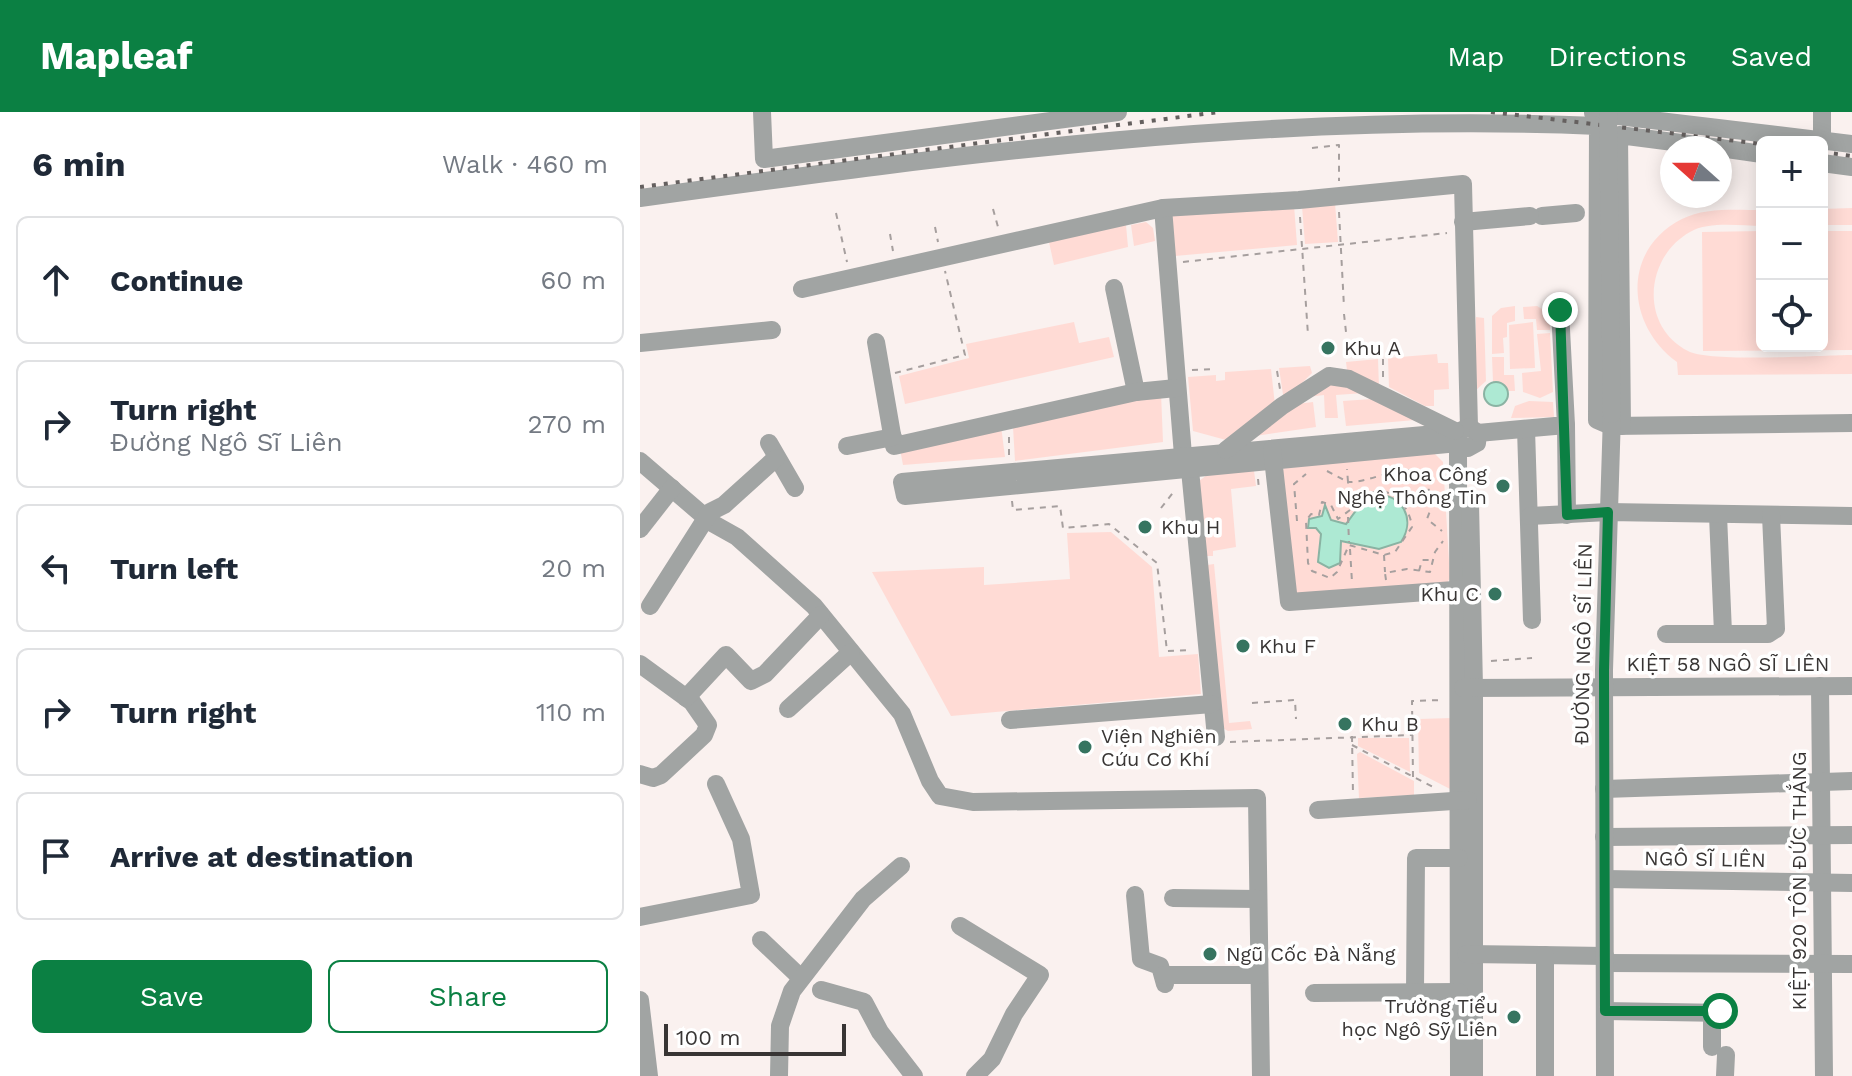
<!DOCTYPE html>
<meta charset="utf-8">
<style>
:root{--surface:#fff;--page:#f2f2f3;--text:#1f2937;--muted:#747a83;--line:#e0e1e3;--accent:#0b8043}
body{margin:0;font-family:"Work Sans",sans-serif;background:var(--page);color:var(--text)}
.controls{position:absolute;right:24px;top:24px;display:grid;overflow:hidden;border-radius:12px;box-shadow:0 4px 20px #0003}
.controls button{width:72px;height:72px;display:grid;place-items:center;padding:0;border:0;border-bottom:2px solid var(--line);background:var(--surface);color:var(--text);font:40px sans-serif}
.compass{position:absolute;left:1020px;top:24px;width:72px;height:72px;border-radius:50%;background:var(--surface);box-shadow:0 4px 20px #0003;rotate:291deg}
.scale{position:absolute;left:24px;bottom:20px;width:182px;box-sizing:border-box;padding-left:8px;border:4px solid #383534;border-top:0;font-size:22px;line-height:28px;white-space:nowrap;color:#383534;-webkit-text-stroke:6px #fff;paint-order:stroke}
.stop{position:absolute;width:24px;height:24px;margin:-18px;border:6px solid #0b8043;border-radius:50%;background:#fff}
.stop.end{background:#0b8043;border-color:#fff;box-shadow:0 2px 8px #0008}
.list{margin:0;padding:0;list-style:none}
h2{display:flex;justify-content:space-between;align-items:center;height:104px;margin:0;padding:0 32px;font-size:34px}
h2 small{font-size:26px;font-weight:400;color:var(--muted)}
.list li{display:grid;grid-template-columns:52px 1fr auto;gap:24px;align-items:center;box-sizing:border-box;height:128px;margin:0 16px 16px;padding:0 16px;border:2px solid var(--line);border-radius:12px}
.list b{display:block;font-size:30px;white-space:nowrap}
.list p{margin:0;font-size:26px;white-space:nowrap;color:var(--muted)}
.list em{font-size:26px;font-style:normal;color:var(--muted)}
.actions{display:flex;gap:16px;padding:24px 32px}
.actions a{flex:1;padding:18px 0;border:2px solid var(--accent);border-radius:12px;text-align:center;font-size:28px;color:var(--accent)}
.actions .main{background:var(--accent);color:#fff}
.icon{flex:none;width:44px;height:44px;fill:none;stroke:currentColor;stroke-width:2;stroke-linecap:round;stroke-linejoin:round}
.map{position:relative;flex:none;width:1212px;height:964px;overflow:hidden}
header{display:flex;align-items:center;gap:48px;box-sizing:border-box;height:112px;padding:0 40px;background:var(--accent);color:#fff}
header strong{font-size:38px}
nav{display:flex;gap:44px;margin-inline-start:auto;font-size:28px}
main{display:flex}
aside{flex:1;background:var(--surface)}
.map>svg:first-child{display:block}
.green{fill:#ffdbd5}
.water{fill:#ade9d3;stroke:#8ab3a3;stroke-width:2}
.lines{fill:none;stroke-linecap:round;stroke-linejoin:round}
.path{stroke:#a69f9e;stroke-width:2;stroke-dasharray:6 6;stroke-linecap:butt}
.minor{stroke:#a1a4a3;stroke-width:18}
.rail{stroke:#65605f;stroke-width:4;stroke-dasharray:4 8;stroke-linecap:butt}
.minor-bridge{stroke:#a1a4a3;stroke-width:18}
.route{stroke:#0b8043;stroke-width:10}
.poi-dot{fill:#367460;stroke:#fff;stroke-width:3}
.labels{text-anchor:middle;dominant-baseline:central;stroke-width:7;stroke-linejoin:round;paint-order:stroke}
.poi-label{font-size:20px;fill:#383534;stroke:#fff;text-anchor:start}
.street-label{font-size:20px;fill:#383534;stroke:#fff}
</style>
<header>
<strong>Mapleaf</strong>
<nav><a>Map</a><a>Directions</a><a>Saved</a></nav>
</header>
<main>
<aside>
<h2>6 min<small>Walk · 460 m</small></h2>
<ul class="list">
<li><svg class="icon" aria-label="ahead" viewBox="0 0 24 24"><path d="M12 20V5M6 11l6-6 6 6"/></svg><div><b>Continue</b></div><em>60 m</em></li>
<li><svg class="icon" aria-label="right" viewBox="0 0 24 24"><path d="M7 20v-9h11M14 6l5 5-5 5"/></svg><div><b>Turn right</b><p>Đường Ngô Sĩ Liên</p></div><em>270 m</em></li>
<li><svg class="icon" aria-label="left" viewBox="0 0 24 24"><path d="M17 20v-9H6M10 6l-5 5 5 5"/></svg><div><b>Turn left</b></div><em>20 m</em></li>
<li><svg class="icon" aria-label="right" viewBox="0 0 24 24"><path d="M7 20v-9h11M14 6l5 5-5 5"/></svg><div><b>Turn right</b></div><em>110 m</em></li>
<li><svg class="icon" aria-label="arrive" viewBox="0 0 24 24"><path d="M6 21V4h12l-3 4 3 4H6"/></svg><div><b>Arrive at destination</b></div></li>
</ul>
<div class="actions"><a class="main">Save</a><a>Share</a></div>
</aside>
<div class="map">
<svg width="1212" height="964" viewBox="0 0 1212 964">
<rect width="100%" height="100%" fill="#faf1ef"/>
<g class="green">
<polygon points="695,91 698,130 665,132 662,94"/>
<polygon points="654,93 657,133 535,144 532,103"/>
<polygon points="1212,96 1212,113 1182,113 1182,97"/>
<path d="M1122,98V114C1100,114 1069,109 1050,120C1005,145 999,214 1048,239C1070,251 1181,243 1212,243V262L1038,263L1037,250C986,213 981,138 1042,107C1065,95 1097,98 1122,98Z"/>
<polygon points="506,110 513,116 515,129 494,134 491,113"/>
<polygon points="486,113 488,135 414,153 409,130"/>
<polygon points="1122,119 1122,234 1182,234 1182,119 1212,119 1212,238 1063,239 1062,120"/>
<polygon points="875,194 875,209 867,211 867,225 863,226 864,241 852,242 852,204 861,196"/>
<polygon points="897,194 910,202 910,218 897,218 896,207 884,207 883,195"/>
<polygon points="836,205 844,206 846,269 835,279"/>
<polygon points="434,210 439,231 469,225 474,245 265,292 259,264 329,246 326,232"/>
<polygon points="893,210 895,256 870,257 869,213"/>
<polygon points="910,221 913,280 900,286 883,280 882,261 901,259 897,222"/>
<polygon points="797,242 798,251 808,251 809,277 794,278 794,294 785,294 749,275 748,246"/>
<polygon points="852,245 864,245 864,263 874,263 875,279 868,279 862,271 853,270"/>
<polygon points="738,247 739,276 707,258 706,250"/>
<polygon points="670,254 672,261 644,289 639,256"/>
<polygon points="631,257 635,293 586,328 553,319 548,265 576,263 576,269 585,268 585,260"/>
<polygon points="706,270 724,281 696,283 698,306 685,306 684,283 660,286 677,272"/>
<polygon points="521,281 523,330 375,349 373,315"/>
<polygon points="732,287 775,308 706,314 703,289"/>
<polygon points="889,289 913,290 914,305 871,306 875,294"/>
<polygon points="673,290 676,315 608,325 649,293"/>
<polygon points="361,314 365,345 263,353 260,337"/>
<polygon points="794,341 803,350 810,466 807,471 655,484 641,362 644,356"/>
<polygon points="614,359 616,374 591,377 596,435 573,439 573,444 566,444 559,369 567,363"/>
<polygon points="471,420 512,455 519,545 558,542 561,582 311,604 232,460 344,455 344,473 430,467 427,421"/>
<polygon points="574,452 589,611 610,609 612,617 588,619 581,615 567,453"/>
<polygon points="813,606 814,679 779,661 778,607"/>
<polygon points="718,626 769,626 770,660 718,634"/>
<polygon points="720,640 774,669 774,683 719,686 717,642"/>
</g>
<g class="water">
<circle cx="856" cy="282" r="12"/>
<path d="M735,382C763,383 776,407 761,430L739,437L701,429L700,451L689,456L678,450L681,422L676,416H668L669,407L682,404L685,393L691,408L706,412L723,389Z"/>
</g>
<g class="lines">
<g class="path">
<polyline points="672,36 699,33 699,69"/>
<polyline points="353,97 358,115"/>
<polyline points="699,100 704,195"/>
<polyline points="196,101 207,150"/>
<polyline points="660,105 668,223"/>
<polyline points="295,115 298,130"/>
<polyline points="250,122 253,139"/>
<polyline points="543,150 807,121"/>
<polyline points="704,202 706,220"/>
<polyline points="743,247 743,266"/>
<polyline points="552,258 575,257"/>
<polyline points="637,259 640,277"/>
<polyline points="255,261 325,243 305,159"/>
<polyline points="369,325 369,343"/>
<polyline points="687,359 708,370 707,357"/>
<polyline points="618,367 619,377"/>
<polyline points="372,389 373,398 420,394 423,416 469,412 517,451 527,539 550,538"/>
<polyline points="521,396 535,378"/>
<path d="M710,398L698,407L691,393L682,390L679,403L671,402L666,409L668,451L672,459L690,466L697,460L709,433L744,443L755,440L772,415C770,396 753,373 731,381C723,385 717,392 710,398L708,370C734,371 764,347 788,365L790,399L787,407L802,419"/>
<polyline points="708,405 709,430"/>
<polyline points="657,409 654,372 666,362"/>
<polyline points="710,437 712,470"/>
<polyline points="744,443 745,460"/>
<polyline points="779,459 782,448 792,448"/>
<polyline points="746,468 745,461 767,457 790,460 795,440 803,429"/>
<polyline points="851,549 892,546"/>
<polyline points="612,591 655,588 656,607"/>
<polyline points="712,624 713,682"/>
<polyline points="590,630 773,623"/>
<polyline points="712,633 793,675"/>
<polyline points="773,665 772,589 803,588"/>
</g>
<g class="minor">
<polyline points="122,0 124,47 478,0"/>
<polyline points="1182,0 1182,27"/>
<polyline points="953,1 1212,32"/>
<polyline points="1080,36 1122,42"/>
<polyline points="1182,51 1212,55"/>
<path d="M0,86C320,42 634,0 958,14L957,308L971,314L1212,311"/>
<polyline points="523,96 543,343 550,358 576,625"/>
<polyline points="902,104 936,101"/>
<polyline points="823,110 890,104"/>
<polyline points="474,176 496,280"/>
<polyline points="162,177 523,96 659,88 823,72 829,315"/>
<polyline points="236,230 254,334 496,280 536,276"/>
<polyline points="0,231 132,218"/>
<polyline points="926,313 927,403"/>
<polyline points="982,314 979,23 1080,36"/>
<polyline points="886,317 892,508"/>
<polyline points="818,320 818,331 828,336 837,331 838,321 829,315 818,320 262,370 265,384 818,331 819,964"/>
<polyline points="838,321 926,313 920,198"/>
<polyline points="129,331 155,376"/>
<polyline points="207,334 253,325"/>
<polyline points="632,337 649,490 828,477"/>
<polyline points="586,338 642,294 689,264 709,267 815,319"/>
<polyline points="0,349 72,411 97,425 174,494 262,602 290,669 300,684 333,690 617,686 621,964"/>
<polyline points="830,391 834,575 834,964"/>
<polyline points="1078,403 1083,521"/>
<polyline points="890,404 968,400 1212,404"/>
<polyline points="0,417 32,376"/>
<polyline points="10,494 70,400 84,393 136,346"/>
<polyline points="1026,522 1128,522 1136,517 1131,403"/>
<polyline points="0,552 52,590 68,613 64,623 21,663 13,666 0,662"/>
<polyline points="1180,574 1184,964"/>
<polyline points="823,576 1212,574"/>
<polyline points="46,586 86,543 111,569 125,562 181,503"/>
<polyline points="148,597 211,540"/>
<polyline points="370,608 572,592"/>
<polyline points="964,677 1212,669"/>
<polyline points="678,698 828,688"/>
<polyline points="964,725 1212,723"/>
<polyline points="965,767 1212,771"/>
<polyline points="495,783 501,847 520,854 525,872"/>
<polyline points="533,786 618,787"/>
<polyline points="0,805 111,783 101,727 76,672"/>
<polyline points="320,814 400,863 374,902 352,947 335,964"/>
<polyline points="121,828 161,866"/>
<polyline points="826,842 965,844"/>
<polyline points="905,843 905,964"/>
<polyline points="965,851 1212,852"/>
<polyline points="524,863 619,863"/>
<polyline points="181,878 224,890 240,920 274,964"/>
<polyline points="775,880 776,746 819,746"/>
<polyline points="674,881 819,880"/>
<polyline points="0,888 9,964"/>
<polyline points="965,899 1086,901"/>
<polyline points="1072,935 1072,899"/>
<polyline points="139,964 140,914 152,879 223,787 261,754"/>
<polyline points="965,964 964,558 972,303"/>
<polyline points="1085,964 1086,943"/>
</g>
<g class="rail">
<polyline points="851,0 1122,32"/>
<polyline points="1182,40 1212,44"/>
<polyline points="0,75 579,0"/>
</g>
<polyline class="minor-bridge" points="968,0 972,302"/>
</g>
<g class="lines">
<polyline class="route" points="920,198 927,403 968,400 964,558 965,899 1080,899"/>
</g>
<g class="poi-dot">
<circle cx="688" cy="236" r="8"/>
<circle cx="863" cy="374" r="8"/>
<circle cx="505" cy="415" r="8"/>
<circle cx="855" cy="482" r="8"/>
<circle cx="603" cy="534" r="8"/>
<circle cx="705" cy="612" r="8"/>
<circle cx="445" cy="635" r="8"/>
<circle cx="570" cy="842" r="8"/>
<circle cx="874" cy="905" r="8"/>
</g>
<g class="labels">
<g class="poi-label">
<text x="704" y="236">Khu A</text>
<text x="847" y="362" text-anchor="end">Khoa Công<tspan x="847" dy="23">Nghệ Thông Tin</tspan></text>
<text x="521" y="415">Khu H</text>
<text x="839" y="482" text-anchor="end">Khu C</text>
<text x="619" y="534">Khu F</text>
<text x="721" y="612">Khu B</text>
<text x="461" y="624">Viện Nghiên<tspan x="461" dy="23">Cứu Cơ Khí</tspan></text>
<text x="586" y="842">Ngũ Cốc Đà Nẵng</text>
<text x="858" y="894" text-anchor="end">Trường Tiểu<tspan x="858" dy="23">học Ngô Sỹ Liên</tspan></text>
</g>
<g class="street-label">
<text transform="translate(943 532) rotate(-89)">ĐƯỜNG NGÔ SĨ LIÊN</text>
<text x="1088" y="552">KIỆT 58 NGÔ SĨ LIÊN</text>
<text transform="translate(1065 747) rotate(1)">NGÔ SĨ LIÊN</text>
<text transform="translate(1159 769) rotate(-90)">KIỆT 920 TÔN ĐỨC THẮNG</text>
</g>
</g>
</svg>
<div class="controls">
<button>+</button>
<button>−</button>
<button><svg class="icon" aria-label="locate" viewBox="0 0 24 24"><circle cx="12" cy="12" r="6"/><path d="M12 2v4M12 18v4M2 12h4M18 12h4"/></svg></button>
</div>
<svg class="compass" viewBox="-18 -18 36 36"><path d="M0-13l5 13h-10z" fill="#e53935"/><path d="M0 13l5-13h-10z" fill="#747a83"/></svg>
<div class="scale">100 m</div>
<div class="stop" style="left:1080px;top:899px"></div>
<div class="stop end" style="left:920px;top:198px"></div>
</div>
</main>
